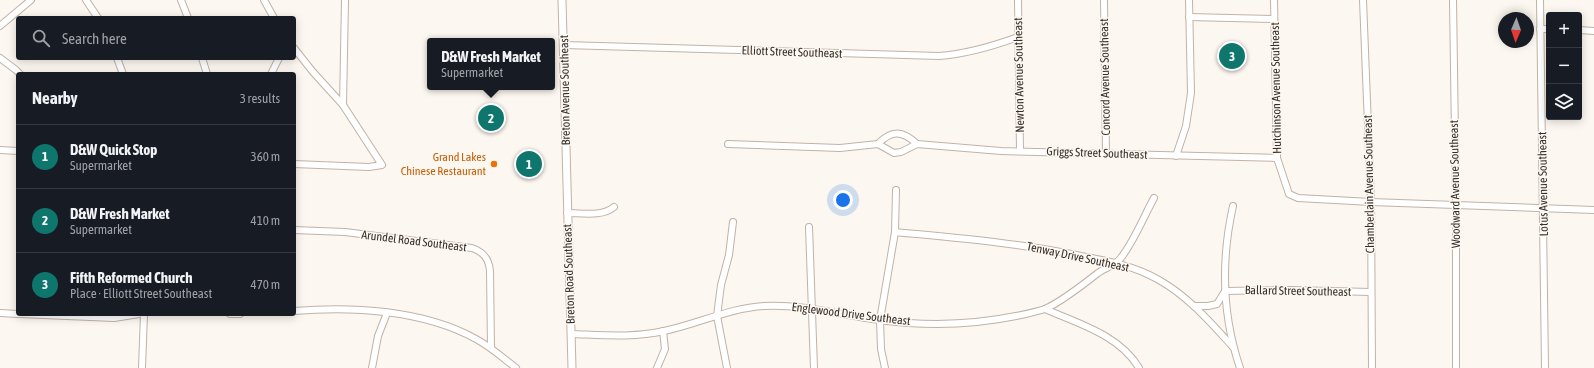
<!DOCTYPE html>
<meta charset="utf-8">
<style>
:root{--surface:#171b24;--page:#242831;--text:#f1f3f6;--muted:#9ea1a6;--line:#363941;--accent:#0f766e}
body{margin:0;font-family:"Asap Condensed",sans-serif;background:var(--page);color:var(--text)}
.controls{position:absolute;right:12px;top:12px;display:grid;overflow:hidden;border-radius:4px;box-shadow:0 2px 10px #0003}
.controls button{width:36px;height:36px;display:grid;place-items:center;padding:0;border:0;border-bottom:1px solid var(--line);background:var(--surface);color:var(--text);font:20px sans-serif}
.compass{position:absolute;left:1498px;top:12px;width:36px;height:36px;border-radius:50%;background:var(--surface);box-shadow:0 2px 10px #0003;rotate:182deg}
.you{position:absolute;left:843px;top:200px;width:14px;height:14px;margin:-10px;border:3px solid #fff;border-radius:50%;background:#1a73e8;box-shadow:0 0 0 6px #1a73e833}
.badge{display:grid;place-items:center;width:26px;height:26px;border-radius:50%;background:var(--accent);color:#fff;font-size:13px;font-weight:700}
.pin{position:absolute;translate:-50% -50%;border:2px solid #fff;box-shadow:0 1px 4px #0006}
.popup{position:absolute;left:427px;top:38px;width:128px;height:52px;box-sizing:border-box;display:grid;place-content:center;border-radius:4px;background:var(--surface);filter:drop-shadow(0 1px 3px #0005);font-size:13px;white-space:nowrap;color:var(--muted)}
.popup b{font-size:15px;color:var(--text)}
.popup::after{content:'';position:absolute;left:50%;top:100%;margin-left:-8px;border:8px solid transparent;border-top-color:var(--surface)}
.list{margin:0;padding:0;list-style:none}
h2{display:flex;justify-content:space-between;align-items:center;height:52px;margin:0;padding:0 16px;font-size:17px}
h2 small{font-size:13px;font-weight:400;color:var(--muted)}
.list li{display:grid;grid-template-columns:26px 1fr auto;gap:12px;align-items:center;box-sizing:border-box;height:64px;padding:0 16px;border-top:1px solid var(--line)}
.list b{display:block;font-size:15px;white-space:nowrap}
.list p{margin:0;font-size:13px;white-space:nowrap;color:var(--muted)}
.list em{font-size:13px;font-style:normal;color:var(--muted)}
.icon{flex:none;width:22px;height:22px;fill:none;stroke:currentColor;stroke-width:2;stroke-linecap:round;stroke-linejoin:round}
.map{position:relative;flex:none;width:1594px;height:368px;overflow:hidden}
.search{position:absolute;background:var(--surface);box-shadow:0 2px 10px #0003;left:16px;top:16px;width:280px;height:44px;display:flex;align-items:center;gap:10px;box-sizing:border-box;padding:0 14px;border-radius:4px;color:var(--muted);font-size:15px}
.panel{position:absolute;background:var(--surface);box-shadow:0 2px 10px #0003;left:16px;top:72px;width:280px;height:244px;border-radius:4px}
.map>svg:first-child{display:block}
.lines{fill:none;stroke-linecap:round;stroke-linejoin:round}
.minor-casing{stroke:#c2b2a6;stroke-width:8}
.major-casing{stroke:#c2b2a6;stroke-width:9}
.minor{stroke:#fff;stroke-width:6}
.major{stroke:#fff;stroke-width:7}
.food-dot{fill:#e8710a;stroke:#fdf7f1;stroke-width:1.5}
.labels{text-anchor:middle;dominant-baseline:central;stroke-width:3;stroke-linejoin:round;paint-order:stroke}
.street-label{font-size:12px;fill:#362f2a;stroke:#fdf7f1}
.food-label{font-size:12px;fill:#c56008;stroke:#fdf7f1;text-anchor:end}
</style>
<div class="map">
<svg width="1594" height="368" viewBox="0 0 1594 368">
<rect width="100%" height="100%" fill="#fdf7f1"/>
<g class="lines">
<defs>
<g id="minor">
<polyline points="86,0 98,18"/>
<polyline points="181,0 188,18"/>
<polyline points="264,0 274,18"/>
<polyline points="1018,0 1020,151"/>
<polyline points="1104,0 1106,154"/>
<polyline points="1274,0 1277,158 1289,194 1298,198 1371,202 1594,210"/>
<polyline points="1363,0 1371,202 1372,368"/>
<polyline points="1453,0 1456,206 1456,368"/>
<polyline points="1540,0 1545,368"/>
<polyline points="1189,17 1274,19"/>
<polyline points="0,26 31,0"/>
<polyline points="1540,29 1549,29"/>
<polyline points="1579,30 1594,31"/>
<path d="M564,45L939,56C967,54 993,46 1018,37"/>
<polyline points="294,48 313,72 343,105 382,165 369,167 294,164"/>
<polyline points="0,58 16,70 20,74"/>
<polyline points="117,58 123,74"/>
<polyline points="202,58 207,74"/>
<polyline points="271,74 279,58"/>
<polyline points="343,105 345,0"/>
<polyline points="728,144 840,148 878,144 894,153 901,152 917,144 1001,151 1277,158"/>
<path d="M878,144C892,129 903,131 917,144"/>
<polyline points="0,150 18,151"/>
<polyline points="1176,156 1186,126 1191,93 1189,0"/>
<path d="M1233,206C1221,260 1222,315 1240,368"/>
<path d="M567,213C582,213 602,217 614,207"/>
<polyline points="809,227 814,368"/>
<path d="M294,230L345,232L472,248C484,252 489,259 490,271L491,348"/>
<path d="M895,232C957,238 1020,243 1081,256C1108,261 1135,266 1159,280C1189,297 1211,323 1233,347"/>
<polyline points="1194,306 1208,306 1217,304 1225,291 1290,290 1371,292"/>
<path d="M1045,309C1077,323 1120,335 1139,368"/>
<path d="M294,311C352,306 424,310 476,339C491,347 503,358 516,368"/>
<polyline points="0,313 18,314"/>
<polyline points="20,314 114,318 139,314"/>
<polyline points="230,314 240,314"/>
<path d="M571,334C602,335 633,338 664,331C698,324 729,308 764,306C803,304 841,315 879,320C924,326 972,325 1016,316C1026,314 1036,312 1045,309C1061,302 1084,284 1098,273C1105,268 1114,266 1120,259C1134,242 1143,218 1154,198"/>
<polyline points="142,368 144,314"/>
<polyline points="372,368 378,336 387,313"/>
<polyline points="657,368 665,349 663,331"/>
<polyline points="727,368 717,316 721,285 729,255 733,222"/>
<polyline points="885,368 881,349 880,320 895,232 896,190"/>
</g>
<polyline id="major" points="562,0 572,368"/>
</defs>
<use href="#minor" class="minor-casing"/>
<use href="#major" class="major-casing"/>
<use href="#minor" class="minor"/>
<use href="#major" class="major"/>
</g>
<circle class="food-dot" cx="494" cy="164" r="4"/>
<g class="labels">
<g class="street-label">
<text transform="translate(792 52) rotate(2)">Elliott Street Southeast</text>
<text transform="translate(1019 75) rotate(-91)">Newton Avenue Southeast</text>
<text transform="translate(1105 77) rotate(-91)">Concord Avenue Southeast</text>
<text transform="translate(1276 88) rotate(-91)">Hutchinson Avenue Southeast</text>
<text transform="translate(565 90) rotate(-91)">Breton Avenue Southeast</text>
<text transform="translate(1097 153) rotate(2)">Griggs Street Southeast</text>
<text transform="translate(1369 184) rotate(-91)">Chamberlain Avenue Southeast</text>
<text transform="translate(1455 184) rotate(-91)">Woodward Avenue Southeast</text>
<text transform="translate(1543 184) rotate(-91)">Lotus Avenue Southeast</text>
<text transform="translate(414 241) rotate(7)">Arundel Road Southeast</text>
<text transform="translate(1078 257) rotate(12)">Tenway Drive Southeast</text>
<text transform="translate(569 274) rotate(-92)">Breton Road Southeast</text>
<text transform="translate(1298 291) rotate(1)">Ballard Street Southeast</text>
<text transform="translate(851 314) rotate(7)">Englewood Drive Southeast</text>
</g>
<g class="food-label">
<text x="486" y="157">Grand Lakes<tspan x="486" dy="14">Chinese Restaurant</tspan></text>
</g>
</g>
</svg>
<div class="controls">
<button>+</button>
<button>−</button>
<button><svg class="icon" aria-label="layers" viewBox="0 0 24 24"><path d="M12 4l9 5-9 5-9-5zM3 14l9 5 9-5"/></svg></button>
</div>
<svg class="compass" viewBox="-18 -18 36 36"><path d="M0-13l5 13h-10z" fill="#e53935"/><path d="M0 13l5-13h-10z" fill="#9ea1a6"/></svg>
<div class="you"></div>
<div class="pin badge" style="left:529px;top:164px">1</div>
<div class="pin badge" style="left:491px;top:118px">2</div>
<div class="popup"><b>D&amp;W Fresh Market</b>Supermarket</div>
<div class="pin badge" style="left:1232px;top:56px">3</div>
<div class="search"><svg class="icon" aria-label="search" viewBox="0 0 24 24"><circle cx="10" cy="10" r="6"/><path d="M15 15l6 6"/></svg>Search here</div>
<section class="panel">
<h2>Nearby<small>3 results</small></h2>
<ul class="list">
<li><span class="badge">1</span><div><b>D&amp;W Quick Stop</b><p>Supermarket</p></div><em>360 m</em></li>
<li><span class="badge">2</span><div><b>D&amp;W Fresh Market</b><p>Supermarket</p></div><em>410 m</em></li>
<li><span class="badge">3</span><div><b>Fifth Reformed Church</b><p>Place · Elliott Street Southeast</p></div><em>470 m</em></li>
</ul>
</section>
</div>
